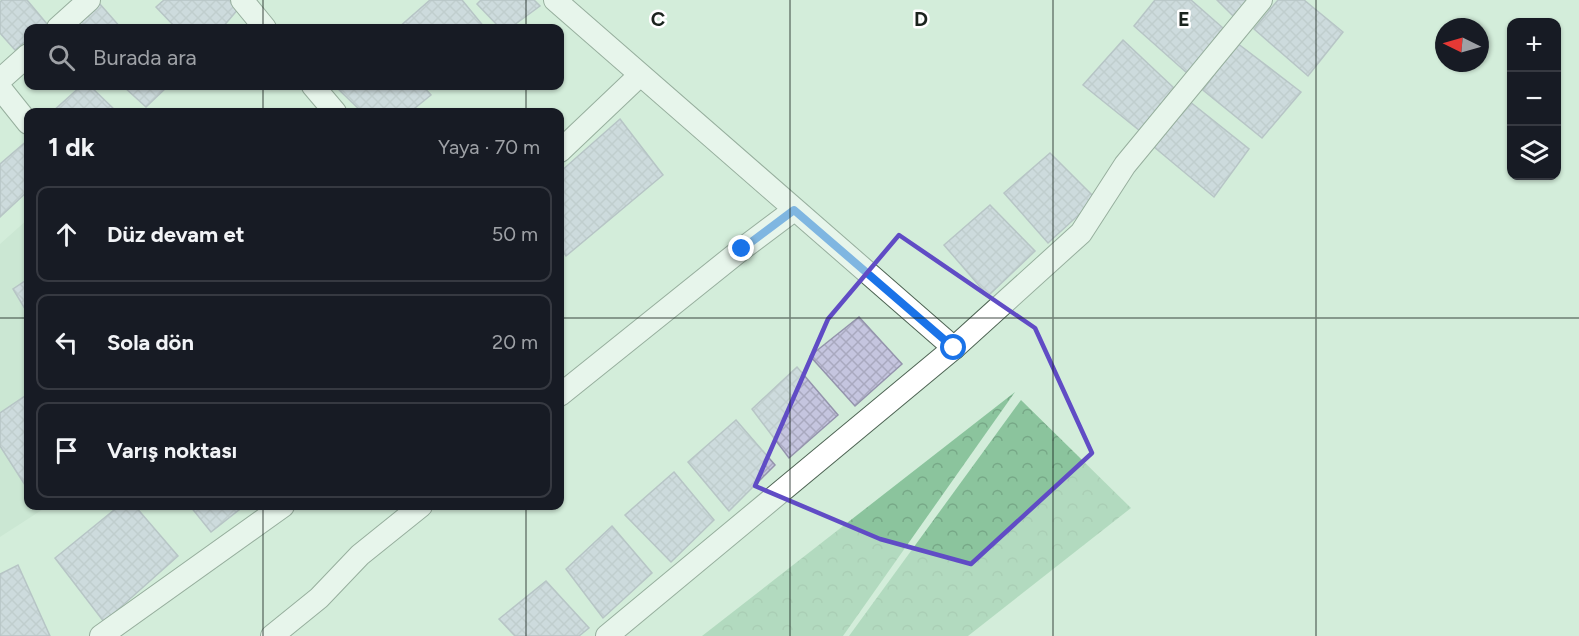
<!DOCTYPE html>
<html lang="tr">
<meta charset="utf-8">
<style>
:root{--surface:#171b24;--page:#242831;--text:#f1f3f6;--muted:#9ea1a6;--line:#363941}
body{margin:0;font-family:Figtree,sans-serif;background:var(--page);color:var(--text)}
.controls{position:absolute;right:18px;top:18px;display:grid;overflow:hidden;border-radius:12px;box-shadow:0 2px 4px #0004}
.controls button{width:54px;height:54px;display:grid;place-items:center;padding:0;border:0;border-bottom:2px solid var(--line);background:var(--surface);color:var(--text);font:30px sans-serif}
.compass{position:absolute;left:1435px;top:18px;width:54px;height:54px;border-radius:50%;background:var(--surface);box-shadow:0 2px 4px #0004;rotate:275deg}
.stop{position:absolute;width:18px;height:18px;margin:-14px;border:4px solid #1a73e8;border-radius:50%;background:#fff}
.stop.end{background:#1a73e8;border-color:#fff;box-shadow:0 2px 6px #0008}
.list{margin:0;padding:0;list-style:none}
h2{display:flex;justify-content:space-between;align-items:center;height:78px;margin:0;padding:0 24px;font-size:26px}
h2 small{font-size:20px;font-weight:400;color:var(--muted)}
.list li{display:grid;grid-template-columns:39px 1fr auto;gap:18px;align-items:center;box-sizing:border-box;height:96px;margin:0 12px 12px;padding:0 12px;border:2px solid var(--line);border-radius:12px}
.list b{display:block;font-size:22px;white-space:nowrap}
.list em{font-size:20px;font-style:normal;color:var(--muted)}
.icon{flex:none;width:33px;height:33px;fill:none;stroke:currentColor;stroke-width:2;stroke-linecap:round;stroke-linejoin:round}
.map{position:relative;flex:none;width:1579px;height:636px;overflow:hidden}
.search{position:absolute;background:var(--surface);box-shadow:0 2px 4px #0004;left:24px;top:24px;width:540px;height:66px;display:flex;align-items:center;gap:15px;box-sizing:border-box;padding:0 21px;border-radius:12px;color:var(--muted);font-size:22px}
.panel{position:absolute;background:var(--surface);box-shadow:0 2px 4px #0004;left:24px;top:108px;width:540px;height:402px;border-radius:12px}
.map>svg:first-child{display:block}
.built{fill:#c2e1ca}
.park{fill:url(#park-crowns)}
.building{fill:url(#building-cross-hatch);stroke:#9494ac;stroke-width:1.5}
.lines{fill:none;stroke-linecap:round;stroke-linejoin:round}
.minor-casing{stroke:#4e6454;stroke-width:24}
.minor{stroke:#fff;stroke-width:22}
.route{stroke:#1a73e8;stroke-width:8}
.marked{fill:none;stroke:#604cc5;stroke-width:4.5;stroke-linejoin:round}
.grid{fill:none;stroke:#1a231d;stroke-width:1.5;stroke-opacity:0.55}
.grid-label{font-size:20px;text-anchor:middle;font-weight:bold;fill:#1a231d;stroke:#fff;stroke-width:5;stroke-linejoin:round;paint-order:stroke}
</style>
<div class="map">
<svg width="1579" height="636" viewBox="0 0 1579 636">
<defs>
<pattern id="park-crowns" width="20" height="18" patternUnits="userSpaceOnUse" patternTransform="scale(1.5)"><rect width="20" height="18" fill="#8bc49d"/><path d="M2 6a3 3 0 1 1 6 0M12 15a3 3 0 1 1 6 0" fill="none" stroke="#77a887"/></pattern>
<pattern id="building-cross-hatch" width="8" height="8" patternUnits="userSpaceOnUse" patternTransform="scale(1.5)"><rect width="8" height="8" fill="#c5c5df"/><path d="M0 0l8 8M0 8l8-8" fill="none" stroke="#a9a9bf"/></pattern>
</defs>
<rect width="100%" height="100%" fill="#d3edda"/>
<polygon class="built" points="28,219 28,506 48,506 0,537 0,244"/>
<g class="park">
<polygon points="1015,392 843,636 702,636"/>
<polygon points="1021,400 1131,508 968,636 849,636"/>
</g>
<g class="building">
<polygon points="2,0 27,0 47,24 42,28 28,28 28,39 15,50 0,33 0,2"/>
<polygon points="164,0 230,0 239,8 222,28 176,28 156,7"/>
<polygon points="430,0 462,0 485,28 398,28"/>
<polygon points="481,0 534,0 540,6 510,28 500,28 477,4"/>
<polygon points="1155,0 1191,0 1223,28 1188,74 1134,26"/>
<polygon points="1217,0 1248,0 1234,17"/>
<polygon points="1278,0 1304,0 1343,32 1308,76 1254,29"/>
<polygon points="99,3 121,28 83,28 77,23"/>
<polygon points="1123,40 1174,88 1140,131 1083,85"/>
<polygon points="1237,43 1301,92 1262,138 1203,90"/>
<polygon points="81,86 90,86 117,112 52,112"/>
<polygon points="123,86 168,86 146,107"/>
<polygon points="335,86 423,86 431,95 410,112 362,112"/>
<polygon points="1189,101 1249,149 1214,197 1154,147"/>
<polygon points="620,119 663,175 566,256 560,247 560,172"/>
<polygon points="28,140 28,191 0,217 0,164"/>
<polygon points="1050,153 1096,199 1048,243 1004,193"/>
<polygon points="990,205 1035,251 988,296 944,245"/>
<polygon points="28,279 28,314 13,289"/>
<polygon points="859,317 902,364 855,406 810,356"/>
<polygon points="797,367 838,415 789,458 752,409"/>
<polygon points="28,394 28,482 25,485 0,446 0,413"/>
<polygon points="736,420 775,465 729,511 688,462"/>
<polygon points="674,472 714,520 671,562 625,515"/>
<polygon points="119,506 135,506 178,556 104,622 55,558"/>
<polygon points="190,506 244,506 211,532"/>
<polygon points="612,526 652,573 603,618 566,569"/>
<polygon points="18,565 50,636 0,636 0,574"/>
<polygon points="546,581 589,628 579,636 515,636 499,619"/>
</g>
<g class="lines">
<defs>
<g id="minor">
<polyline points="242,0 265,28"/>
<polyline points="555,0 954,348"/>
<polyline points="58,28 89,0"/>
<polyline points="0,80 28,55"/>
<polyline points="313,86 335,112"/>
<polyline points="0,88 28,123"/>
<polyline points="560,151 640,75"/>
<polyline points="560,395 742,249 794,210"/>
<polyline points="101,636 283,506"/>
<polyline points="272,636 319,598 360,555 421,506"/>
<polyline points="607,636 954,348 1081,233 1125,165 1261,0"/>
</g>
</defs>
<use href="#minor" class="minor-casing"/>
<use href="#minor" class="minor"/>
</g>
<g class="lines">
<polyline class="route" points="742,249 794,210 954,348"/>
</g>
<path d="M0 0H1579V636H0ZM899,235L1035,328L1092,453L971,564L880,539L755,486L828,319Z" fill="#d3edda" fill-opacity=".55" fill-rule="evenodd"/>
<path class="marked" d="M899,235L1035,328L1092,453L971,564L880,539L755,486L828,319Z"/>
<path class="grid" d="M263,0V28M526,0V28M790,0V636M1053,0V636M1316,0V636M263,86V112M526,86V112M0,318H28M560,318H1579M263,506V636M526,506V636"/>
<g class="grid-label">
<text x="658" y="26">C</text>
<text x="921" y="26">D</text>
<text x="1184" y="26">E</text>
</g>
</svg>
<div class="controls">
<button>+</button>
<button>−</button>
<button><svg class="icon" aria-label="layers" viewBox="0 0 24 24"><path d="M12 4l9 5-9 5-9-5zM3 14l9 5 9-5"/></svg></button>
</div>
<svg class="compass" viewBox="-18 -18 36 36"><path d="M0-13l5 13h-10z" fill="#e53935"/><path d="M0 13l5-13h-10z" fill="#9ea1a6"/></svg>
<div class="stop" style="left:954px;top:348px"></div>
<div class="stop end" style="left:742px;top:249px"></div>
<div class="search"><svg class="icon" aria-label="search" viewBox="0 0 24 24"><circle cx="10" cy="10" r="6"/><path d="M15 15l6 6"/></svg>Burada ara</div>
<section class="panel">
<h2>1 dk<small>Yaya · 70 m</small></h2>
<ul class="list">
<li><svg class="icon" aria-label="ahead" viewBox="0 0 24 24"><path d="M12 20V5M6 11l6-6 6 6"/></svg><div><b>Düz devam et</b></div><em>50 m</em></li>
<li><svg class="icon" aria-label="left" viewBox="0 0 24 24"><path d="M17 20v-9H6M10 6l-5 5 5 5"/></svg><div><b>Sola dön</b></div><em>20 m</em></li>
<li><svg class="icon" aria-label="arrive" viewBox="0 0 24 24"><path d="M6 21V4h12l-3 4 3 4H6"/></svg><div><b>Varış noktası</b></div></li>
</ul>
</section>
</div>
